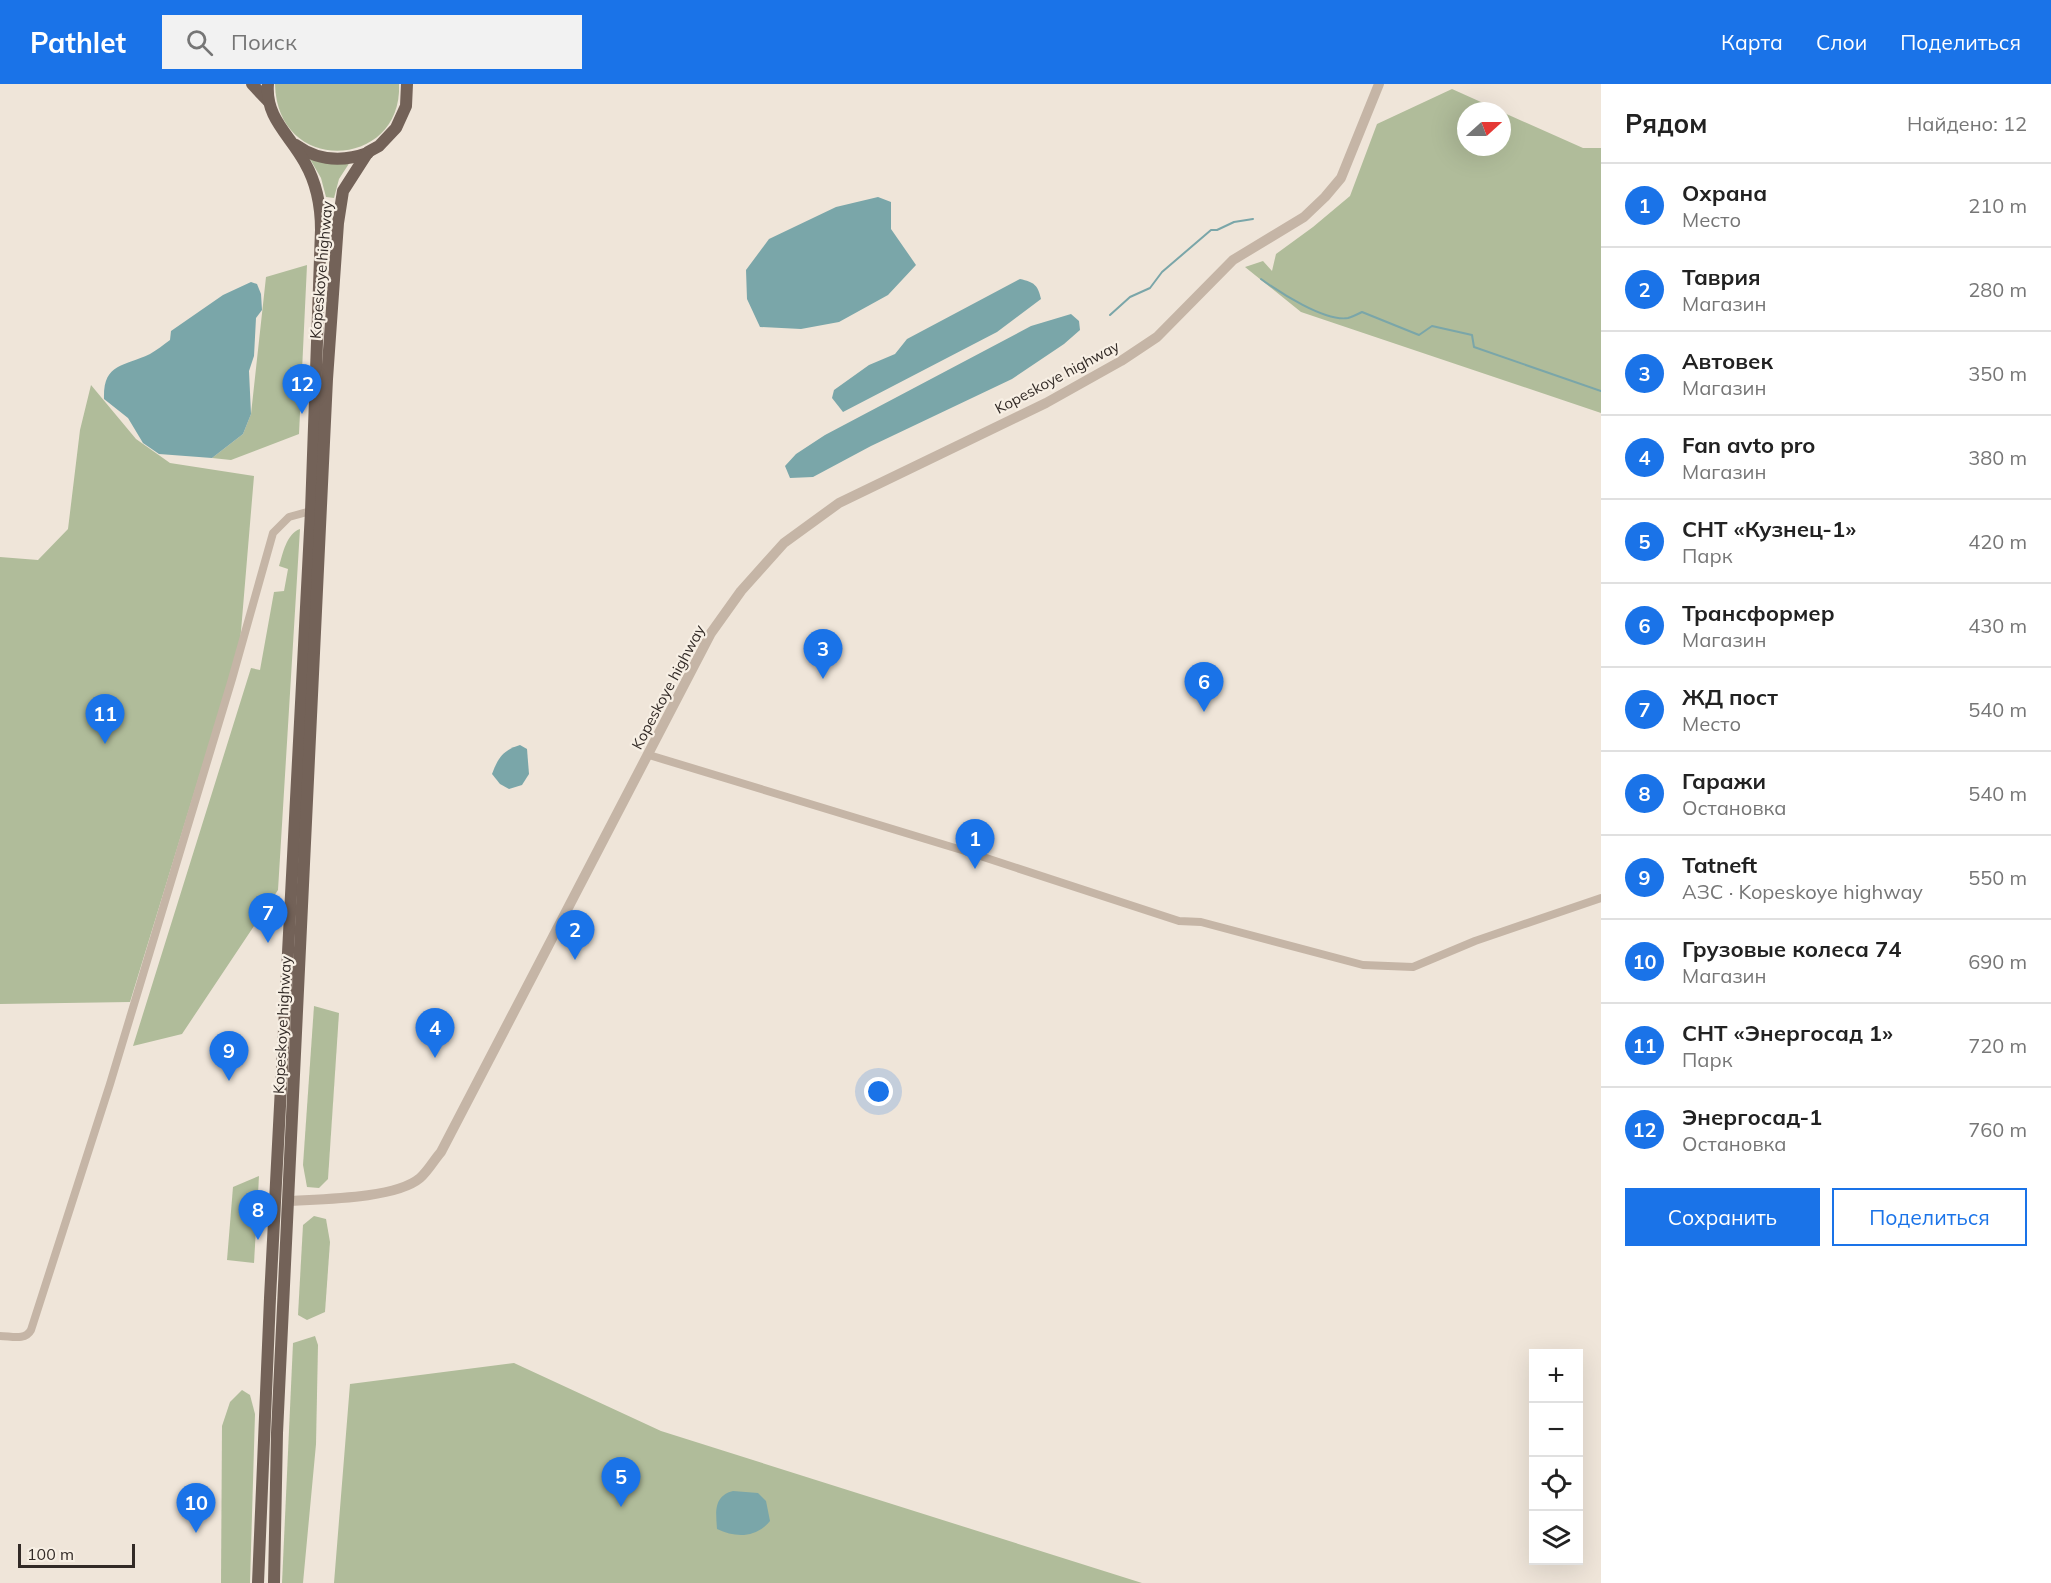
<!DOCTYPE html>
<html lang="ru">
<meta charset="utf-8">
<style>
:root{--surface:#fff;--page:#f2f2f2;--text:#222;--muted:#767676;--line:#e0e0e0;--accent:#1a73e8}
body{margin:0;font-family:Mulish,sans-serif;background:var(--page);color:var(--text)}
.controls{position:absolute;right:18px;bottom:18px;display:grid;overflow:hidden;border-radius:0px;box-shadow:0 6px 24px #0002}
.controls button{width:54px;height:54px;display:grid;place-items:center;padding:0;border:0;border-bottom:2px solid var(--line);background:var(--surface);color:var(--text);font:30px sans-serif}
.compass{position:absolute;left:1457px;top:18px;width:54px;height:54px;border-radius:50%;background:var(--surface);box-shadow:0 6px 24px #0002;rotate:69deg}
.scale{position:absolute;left:18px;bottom:15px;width:117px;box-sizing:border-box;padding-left:6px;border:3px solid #322a26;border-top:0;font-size:16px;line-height:21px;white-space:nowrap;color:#322a26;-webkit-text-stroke:4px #f7efe4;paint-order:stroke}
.you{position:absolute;left:879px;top:1008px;width:21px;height:21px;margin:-15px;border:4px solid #fff;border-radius:50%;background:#1a73e8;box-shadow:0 0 0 9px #1a73e833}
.badge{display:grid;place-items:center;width:39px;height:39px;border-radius:50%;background:var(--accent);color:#fff;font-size:20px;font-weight:700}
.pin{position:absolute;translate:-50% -50px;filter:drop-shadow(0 2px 3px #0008)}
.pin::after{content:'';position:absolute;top:32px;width:21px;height:18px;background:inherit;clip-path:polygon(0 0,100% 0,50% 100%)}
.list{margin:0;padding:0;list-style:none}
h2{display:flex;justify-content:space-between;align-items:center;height:78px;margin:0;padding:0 24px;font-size:26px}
h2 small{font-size:20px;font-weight:400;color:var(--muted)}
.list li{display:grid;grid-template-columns:39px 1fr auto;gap:18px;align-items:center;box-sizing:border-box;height:84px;padding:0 24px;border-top:2px solid var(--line)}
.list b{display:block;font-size:22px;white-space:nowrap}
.list p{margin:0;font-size:20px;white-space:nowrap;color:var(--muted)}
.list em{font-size:20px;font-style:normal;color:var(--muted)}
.actions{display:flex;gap:12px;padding:18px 24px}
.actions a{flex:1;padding:14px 0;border:2px solid var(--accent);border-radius:0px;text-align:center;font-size:21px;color:var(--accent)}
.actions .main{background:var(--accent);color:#fff}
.icon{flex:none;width:33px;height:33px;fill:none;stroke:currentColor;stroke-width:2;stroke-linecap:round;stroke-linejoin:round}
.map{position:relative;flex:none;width:1601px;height:1499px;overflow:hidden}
header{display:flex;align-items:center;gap:36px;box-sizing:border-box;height:84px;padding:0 30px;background:var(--accent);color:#fff}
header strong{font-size:28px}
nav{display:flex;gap:33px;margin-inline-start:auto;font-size:21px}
.search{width:420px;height:54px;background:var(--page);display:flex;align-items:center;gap:15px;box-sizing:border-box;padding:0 21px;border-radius:0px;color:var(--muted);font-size:22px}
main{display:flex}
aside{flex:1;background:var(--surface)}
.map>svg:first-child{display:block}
.green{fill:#b0bc9a}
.water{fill:#7aa6a9}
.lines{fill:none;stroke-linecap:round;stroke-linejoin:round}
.stream{stroke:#7aa6a9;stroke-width:2}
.minor{stroke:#c5b5a6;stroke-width:8}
.tertiary{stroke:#c5b5a6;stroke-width:10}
.primary{stroke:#736258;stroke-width:12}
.labels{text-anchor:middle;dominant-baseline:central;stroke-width:4.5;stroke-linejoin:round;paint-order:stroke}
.street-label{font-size:15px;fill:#322a26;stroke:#f7efe4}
</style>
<header>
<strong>Pathlet</strong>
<div class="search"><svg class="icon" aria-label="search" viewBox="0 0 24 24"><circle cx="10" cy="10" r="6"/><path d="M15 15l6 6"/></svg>Поиск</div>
<nav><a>Карта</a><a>Слои</a><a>Поделиться</a></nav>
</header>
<main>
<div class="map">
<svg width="1601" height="1499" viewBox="0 0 1601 1499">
<rect width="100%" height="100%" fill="#efe5d9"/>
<g class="green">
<path d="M275,0H399C403,85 277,93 275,0Z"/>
<polygon points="1452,5 1501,27 1466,27 1466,63 1502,63 1502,28 1583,64 1601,64 1601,329 1301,228 1245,183 1263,177 1272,187 1276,170 1313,143 1350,112 1377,40"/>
<polygon points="310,75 350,78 339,95 334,114 326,113 321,94"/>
<polygon points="307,181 299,350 231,376 212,374 243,350 251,330 266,193"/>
<polygon points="91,301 136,355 170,379 254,392 240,559 130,918 0,920 0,473 38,476 68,445 80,346"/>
<path d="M300,445L278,806L182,950L133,962L251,584L260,586L274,508L284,507L288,485L279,482C283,470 286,450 300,445Z"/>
<polygon points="314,922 339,929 328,1095 319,1104 307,1103 303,1081"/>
<polygon points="259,1092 254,1179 227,1176 233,1103"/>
<polygon points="314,1132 326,1135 330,1158 325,1228 307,1236 298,1231 303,1141"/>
<polygon points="315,1252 318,1261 316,1360 303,1499 282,1499 293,1259"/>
<polygon points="514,1279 661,1347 1142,1499 334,1499 350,1300"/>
<polygon points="242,1306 250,1311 255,1330 250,1499 221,1499 222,1342 230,1318"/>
</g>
<g class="water">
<polygon points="878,113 891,118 891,145 916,181 888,211 839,238 801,245 760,243 747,215 746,186 769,155 836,123"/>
<path d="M1020,195C1034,198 1038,201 1041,215L997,248L843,328L832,314L834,306L869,281L895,270L907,255Z"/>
<path d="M251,198L257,200L261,210L262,226L256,234L254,272L249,287L251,330L243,350L212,374L159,370L143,359L128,334L104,315C103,279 123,283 150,270C157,266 163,261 170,256L171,247L223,211Z"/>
<polygon points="1071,230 1079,237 1080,246 1064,260 1012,295 871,362 813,393 790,394 785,382 796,370 825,351 1031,242"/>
<path d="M520,661L527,665L529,690L522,701L509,705L500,700L492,690C498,674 503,666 520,661Z"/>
<path d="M733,1407L758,1409L766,1417L770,1437C756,1454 736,1454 717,1445C716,1429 713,1412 733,1407Z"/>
</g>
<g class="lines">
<g class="stream">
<path d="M1261,195C1279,208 1325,238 1348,234C1352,233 1358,230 1362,228L1419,251L1432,242L1472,251L1474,263L1601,307"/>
<polyline points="1110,231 1130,213 1150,204 1162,188 1211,146 1217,146 1234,138 1253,135"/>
</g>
<g class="minor">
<polyline points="649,671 965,767 1179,837 1201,838 1363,881 1413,883 1475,857 1601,814"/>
<path d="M0,1252C11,1252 25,1257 31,1246L110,1000L232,595L273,449L289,433L311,427"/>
</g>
<path class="tertiary" d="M288,1117C321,1115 395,1115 420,1094C428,1087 434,1076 441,1068L711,549L741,507L784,459L839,419L1046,319L1121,277L1157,253L1233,176L1304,133L1325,113L1341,94L1379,0"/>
<g class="primary">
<polyline points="252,0 268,17"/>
<path d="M296,61C318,77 343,78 368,69"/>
<path d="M258,1499L270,1214L311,427L321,146C321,122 317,100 305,79C290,51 265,34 268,0"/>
<polyline points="274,1499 277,1349 327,295 338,139 343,107 368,68 379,62 396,44 406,22 407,0"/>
</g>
</g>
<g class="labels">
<g class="street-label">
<text transform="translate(321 186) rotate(-85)">Kopeskoye highway</text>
<text transform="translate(1057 293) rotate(-28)">Kopeskoye highway</text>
<text transform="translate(668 603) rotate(-62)">Kopeskoye highway</text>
<text transform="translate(282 941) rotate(-87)">Kopeskoye highway</text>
</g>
</g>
</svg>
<div class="controls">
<button>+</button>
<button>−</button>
<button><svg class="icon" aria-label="locate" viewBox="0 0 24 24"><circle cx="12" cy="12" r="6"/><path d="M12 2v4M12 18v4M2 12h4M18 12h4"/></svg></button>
<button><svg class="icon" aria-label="layers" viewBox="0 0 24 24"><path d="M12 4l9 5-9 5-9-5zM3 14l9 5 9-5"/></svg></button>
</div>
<svg class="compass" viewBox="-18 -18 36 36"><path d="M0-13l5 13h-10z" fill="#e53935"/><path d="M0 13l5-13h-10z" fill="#767676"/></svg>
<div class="scale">100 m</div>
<div class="you"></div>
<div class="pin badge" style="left:975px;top:785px">1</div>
<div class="pin badge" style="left:575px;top:876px">2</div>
<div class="pin badge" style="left:823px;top:595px">3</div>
<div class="pin badge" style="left:435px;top:974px">4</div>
<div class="pin badge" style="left:621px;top:1423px">5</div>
<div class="pin badge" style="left:1204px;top:628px">6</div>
<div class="pin badge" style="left:268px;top:859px">7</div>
<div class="pin badge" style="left:258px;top:1156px">8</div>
<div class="pin badge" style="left:229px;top:997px">9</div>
<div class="pin badge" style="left:196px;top:1449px">10</div>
<div class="pin badge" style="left:105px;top:660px">11</div>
<div class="pin badge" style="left:302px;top:330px">12</div>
</div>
<aside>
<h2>Рядом<small>Найдено: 12</small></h2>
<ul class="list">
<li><span class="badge">1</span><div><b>Охрана</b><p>Место</p></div><em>210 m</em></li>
<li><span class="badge">2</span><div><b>Таврия</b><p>Магазин</p></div><em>280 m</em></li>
<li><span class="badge">3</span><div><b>Автовек</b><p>Магазин</p></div><em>350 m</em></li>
<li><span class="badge">4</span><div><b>Fan avto pro</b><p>Магазин</p></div><em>380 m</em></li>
<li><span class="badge">5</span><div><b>СНТ «Кузнец-1»</b><p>Парк</p></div><em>420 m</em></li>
<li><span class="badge">6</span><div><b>Трансформер</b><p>Магазин</p></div><em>430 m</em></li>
<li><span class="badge">7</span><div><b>ЖД пост</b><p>Место</p></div><em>540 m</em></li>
<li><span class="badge">8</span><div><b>Гаражи</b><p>Остановка</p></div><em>540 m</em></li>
<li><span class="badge">9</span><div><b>Tatneft</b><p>АЗС · Kopeskoye highway</p></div><em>550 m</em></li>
<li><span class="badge">10</span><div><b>Грузовые колеса 74</b><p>Магазин</p></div><em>690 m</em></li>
<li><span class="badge">11</span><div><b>СНТ «Энергосад 1»</b><p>Парк</p></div><em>720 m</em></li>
<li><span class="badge">12</span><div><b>Энергосад-1</b><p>Остановка</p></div><em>760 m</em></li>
</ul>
<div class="actions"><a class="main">Сохранить</a><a>Поделиться</a></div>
</aside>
</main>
